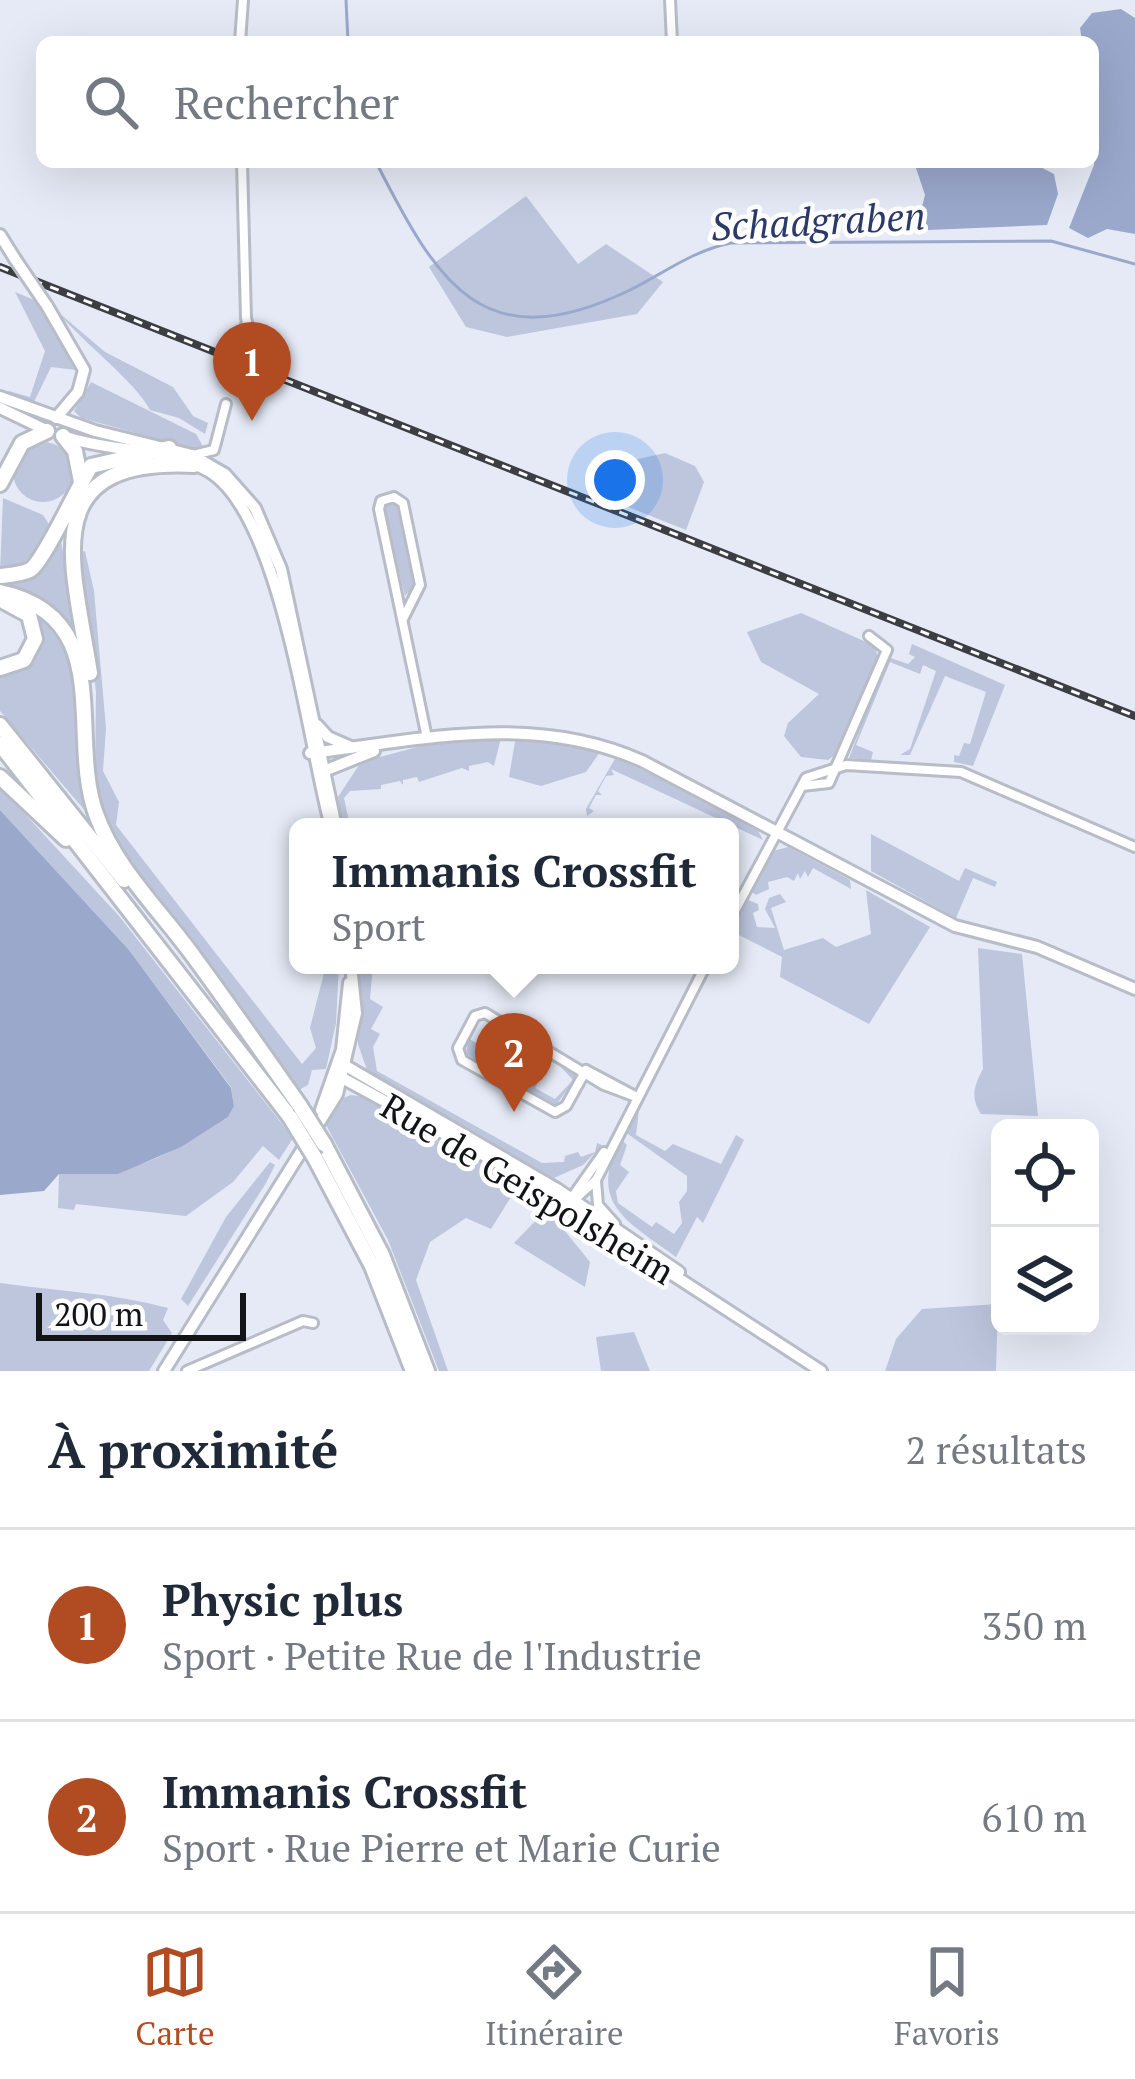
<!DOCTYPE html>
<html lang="fr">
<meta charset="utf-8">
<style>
:root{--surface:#fff;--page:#f6f6f7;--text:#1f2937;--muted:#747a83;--line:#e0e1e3;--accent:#b14b22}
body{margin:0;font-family:"PT Serif",serif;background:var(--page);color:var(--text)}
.controls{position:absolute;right:36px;bottom:36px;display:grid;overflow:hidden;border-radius:18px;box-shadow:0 12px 48px #0002}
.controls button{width:108px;height:108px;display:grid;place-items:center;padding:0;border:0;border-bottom:3px solid var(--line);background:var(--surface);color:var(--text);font:60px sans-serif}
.scale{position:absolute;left:36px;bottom:30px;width:210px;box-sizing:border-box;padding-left:12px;border:6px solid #121418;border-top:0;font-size:33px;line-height:42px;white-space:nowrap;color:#121418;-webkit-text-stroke:9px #fff;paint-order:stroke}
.you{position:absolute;left:615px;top:480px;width:42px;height:42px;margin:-30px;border:9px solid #fff;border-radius:50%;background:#1a73e8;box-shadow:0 0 0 18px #1a73e833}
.badge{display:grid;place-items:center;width:78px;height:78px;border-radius:50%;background:var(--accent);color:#fff;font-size:39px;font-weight:700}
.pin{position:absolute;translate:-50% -99px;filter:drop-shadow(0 3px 6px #0008)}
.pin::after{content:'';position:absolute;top:63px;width:42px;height:36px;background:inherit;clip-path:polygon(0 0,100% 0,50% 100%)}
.popup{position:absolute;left:289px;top:818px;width:450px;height:156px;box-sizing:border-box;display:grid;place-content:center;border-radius:18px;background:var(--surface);filter:drop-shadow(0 3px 9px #0005);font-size:39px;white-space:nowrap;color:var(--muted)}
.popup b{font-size:45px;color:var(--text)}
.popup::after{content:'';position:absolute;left:50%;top:100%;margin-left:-24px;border:24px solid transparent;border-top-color:var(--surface)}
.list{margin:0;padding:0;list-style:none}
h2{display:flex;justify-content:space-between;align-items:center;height:156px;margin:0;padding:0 48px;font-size:51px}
h2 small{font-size:39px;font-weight:400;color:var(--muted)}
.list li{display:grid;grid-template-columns:78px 1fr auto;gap:36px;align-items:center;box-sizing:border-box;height:192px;padding:0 48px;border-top:3px solid var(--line)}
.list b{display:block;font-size:45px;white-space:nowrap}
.list p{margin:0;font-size:39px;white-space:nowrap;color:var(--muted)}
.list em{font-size:39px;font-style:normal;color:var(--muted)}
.icon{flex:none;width:66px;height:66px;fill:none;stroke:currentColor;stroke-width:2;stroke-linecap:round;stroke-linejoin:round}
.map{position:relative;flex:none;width:1135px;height:1371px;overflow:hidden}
.search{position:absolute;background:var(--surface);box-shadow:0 12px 48px #0002;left:36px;right:36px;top:36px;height:132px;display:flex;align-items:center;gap:30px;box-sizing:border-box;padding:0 42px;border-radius:18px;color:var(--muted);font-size:45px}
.sheet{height:540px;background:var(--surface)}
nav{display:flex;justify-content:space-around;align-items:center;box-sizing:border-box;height:168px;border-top:3px solid var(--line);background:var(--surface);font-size:33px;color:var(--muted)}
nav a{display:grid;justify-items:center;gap:6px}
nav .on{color:var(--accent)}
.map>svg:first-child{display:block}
.green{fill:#bdc6dd}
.water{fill:#9aa8cc}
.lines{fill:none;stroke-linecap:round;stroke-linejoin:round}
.stream{stroke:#9aa8cc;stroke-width:3}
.street-casing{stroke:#b7bcc7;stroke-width:14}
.secondary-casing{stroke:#b7bcc7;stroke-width:16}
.highway-casing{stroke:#b7bcc7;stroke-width:20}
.street{stroke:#fff;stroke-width:8}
.secondary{stroke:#fff;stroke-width:10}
.highway{stroke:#fff;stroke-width:14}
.rail-casing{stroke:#3c3e44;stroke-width:8}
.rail{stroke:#fff;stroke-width:3;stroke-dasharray:9;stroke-linecap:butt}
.secondary-bridge-casing{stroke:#b7bcc7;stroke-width:16;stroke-linecap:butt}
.highway-bridge-casing{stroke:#b7bcc7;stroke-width:20;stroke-linecap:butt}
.secondary-bridge{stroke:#fff;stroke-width:10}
.highway-bridge{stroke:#fff;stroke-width:14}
.labels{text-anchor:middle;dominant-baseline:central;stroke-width:9;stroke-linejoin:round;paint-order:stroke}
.street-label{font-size:36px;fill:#121418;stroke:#fff}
.water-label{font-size:39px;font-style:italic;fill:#2b3a6b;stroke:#fff}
</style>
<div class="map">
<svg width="1135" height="1371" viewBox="0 0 1135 1371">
<rect width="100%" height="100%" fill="#e5eaf6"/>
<g class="green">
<polygon points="526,196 578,264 606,244 663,282 637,314 507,337 466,327 429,267"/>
<polygon points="15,292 34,300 74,362 76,370 51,367 33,404 7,396 9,391 30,397 45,351"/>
<path d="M58,312L105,352L173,387L193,416L208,423L205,434L179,418L150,410C135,381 83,343 58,312Z"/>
<polygon points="91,382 196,434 206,452 81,418 74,411"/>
<circle cx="43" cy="472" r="30"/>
<polygon points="665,453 695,466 704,482 686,530 598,495 634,460"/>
<polygon points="3,498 43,515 52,529 39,562 0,572"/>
<polygon points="391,500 399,506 416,584 405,596 383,508"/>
<polygon points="61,541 80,641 78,641 40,600 0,585 43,570"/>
<polygon points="85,551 94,591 106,728 103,771 119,802 116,825 302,1064 316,1048 310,1028 326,965 339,965 336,1023 326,1069 312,1070 308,1085 299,1090 107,828 95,779 96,692 79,553"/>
<polygon points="31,611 57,631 71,654 87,813 0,711 0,674 14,673 32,659"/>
<polygon points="801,613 875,646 878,658 843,749 828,760 801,757 784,736 788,723 819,694 761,662 747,632"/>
<polygon points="912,644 1005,685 973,766 954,762 954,755 959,756 964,743 970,744 986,692 945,676 910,755 900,755 910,749 936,671 923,665 920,674 890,662 856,745 873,752 871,760 849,758 888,657 908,664 915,657 909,654"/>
<polygon points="516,736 600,752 586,772 541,786 509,777"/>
<polygon points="501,738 494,766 488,762 469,766 469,771 462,768 419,782 417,777 403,780 403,785 400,781 381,785 381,789 350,791 344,798 350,827 341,827 338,797 361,762 436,742"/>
<polygon points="616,757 756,827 763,840 611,769 614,775 606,776 598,791 602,795 596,795 589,808 594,811 587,816 586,809"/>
<path d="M0,787L119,916L293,1138L279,1160L263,1146L233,1182L186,1216L76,1204L74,1210L58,1208L59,1174C138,1174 162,1159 228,1117L234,1106L231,1087L129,950L0,810Z"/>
<polygon points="871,834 959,881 965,868 997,882 995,887 973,878 956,918 871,871"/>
<polygon points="788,847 850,880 851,889 813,868 808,877 805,871 800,879 798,873 794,881 787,877 768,882 769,889 756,895 752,892 773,851"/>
<polygon points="866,890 930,927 869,1024 780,977 782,957 731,931 748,900 758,904 759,910 753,913 757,927 775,928 765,909 769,898 780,894 786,902 771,908 784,950 823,938 836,947 871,934"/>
<path d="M978,948L1022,954L1038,1116L981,1114C970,1097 974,1086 983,1069Z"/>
<polygon points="359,965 373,965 370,999 383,1007 371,1029 380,1034 373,1047 377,1071 542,1163 564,1162 565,1156 578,1152 581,1157 595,1152 597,1143 602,1145 583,1165 554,1178 368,1073 358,1044"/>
<polygon points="468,1038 486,1049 492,1043 489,1050 513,1064 522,1041 535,1049 519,1077 524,1079 539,1058 533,1070 542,1075 535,1088 555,1099 573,1080 559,1065 574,1071 576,1078 556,1105 466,1054"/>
<polygon points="351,1095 370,1098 521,1181 491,1229 466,1218 430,1242 416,1280 448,1371 439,1371 388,1240 326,1125 343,1098"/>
<path d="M640,1102L636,1135L665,1151L673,1144L721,1164L736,1135L744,1140L703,1223L697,1217L676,1257C629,1222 586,1204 621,1139L627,1145L620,1165L629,1172L616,1191L618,1203L652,1227L656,1222L674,1234L682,1223L679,1202L687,1191V1176L625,1132Z"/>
<polygon points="270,1162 275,1165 266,1183 188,1306 181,1299 226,1217"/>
<polygon points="547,1209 590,1262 585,1287 514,1243"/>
<path d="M0,1283C57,1291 113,1293 168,1308L163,1320L172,1333L149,1371H0Z"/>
<polygon points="998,1304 996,1371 885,1371 896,1339 922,1309"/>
<polygon points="634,1332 650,1371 601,1371 596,1337"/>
</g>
<g class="water">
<polygon points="1121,9 1135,18 1135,234 1107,229 1088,238 1069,228 1094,165 1093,42 1082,42 1080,28 1092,13"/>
<polygon points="914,162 1031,162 1054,174 1058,194 1047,225 928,230 920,215 925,195"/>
<polygon points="0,810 129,950 231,1088 234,1106 228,1117 181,1147 118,1174 59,1174 44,1191 0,1195"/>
</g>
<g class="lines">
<g class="stream">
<polyline points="346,0 348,42"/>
<path d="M376,162C438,284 483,361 630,290C666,272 692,251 731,243L1051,241L1135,264"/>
</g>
<defs>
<g id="street">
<polyline points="670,0 672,42"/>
<polyline points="240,42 243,0"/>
<polyline points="242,162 246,318 253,346 246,350"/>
<polyline points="246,325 240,345 246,350"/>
<polyline points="193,455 214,450 226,404"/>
<polyline points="403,619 420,585 403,503 394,497 381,501 379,509 427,738"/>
<polyline points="802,786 829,783 887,650 869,636"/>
<polyline points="730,920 806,778 846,765 961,772 1135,847"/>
<polyline points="586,1070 566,1106 555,1112 462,1060 458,1048 475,1016 485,1013 604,1085 636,1097"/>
<polyline points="586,1070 635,1096"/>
<polyline points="596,1181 598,1205 615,1224"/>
<polyline points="573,1201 596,1180 706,965"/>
<polyline points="568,1203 604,1152"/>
<polyline points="187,1371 303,1321 313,1323"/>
</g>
<g id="secondary">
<polyline points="0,235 15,259"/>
<polyline points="47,306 84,370 78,392 56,418"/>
<polyline points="0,397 95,431 192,455 225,474 255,508 281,569 336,827"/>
<polyline points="0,408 48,431"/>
<path d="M66,437C110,452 170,448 210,472C282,517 308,743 331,827"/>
<polyline points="317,725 328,737 351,747"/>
<path d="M310,753C424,740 532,712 642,761L955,926L1037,947L1135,989"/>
<polyline points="324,771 374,751"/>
<polyline points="339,1062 557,1189 679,1272"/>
<polyline points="335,1074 518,1174 821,1371"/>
<polyline points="321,1110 342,1050 349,983"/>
<polyline points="164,1371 337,1094 356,1013 351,965"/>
</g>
<g id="highway">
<polyline points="63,436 75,451 81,482"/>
<polyline points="0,484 22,443 47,431"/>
<path d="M0,576C9,575 22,574 30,570C43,563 78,486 91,466L169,448"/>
<path d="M0,592C118,617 67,734 96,814C115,868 161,911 194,957C230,1006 265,1056 300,1106"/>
<polyline points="0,668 24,660 35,639 29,615 5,602"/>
<path d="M90,673C73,564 33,457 194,465"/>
<polyline points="0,725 124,880"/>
<polyline points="0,744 290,1117"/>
<polyline points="0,777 66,839"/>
<polyline points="324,1144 382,1255 427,1371"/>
<polyline points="315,1158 372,1266 413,1371"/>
</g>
</defs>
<use href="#street" class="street-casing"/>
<use href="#secondary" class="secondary-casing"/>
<use href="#highway" class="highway-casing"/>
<use href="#street" class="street"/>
<use href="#secondary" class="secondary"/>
<use href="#highway" class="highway"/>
<defs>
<polyline id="rail" points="0,267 1135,716"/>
</defs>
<use href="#rail" class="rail-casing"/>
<use href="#rail" class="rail"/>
<defs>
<polyline id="secondary-bridge" points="15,259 47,306"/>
<g id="highway-bridge">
<polyline points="300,1106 324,1144"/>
<polyline points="290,1117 315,1158"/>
</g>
</defs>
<use href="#secondary-bridge" class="secondary-bridge-casing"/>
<use href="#highway-bridge" class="highway-bridge-casing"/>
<use href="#secondary-bridge" class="secondary-bridge"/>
<use href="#highway-bridge" class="highway-bridge"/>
</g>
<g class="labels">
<g class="street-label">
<text transform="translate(528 1188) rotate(31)">Rue de Geispolsheim</text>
</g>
<g class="water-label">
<text transform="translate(818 220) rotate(-3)">Schadgraben</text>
</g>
</g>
</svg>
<div class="controls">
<button><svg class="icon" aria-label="locate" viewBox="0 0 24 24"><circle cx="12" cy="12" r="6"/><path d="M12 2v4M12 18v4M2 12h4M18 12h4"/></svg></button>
<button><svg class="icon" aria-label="layers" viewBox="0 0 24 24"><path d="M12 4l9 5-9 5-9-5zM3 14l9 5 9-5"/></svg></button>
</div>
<div class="scale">200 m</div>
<div class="you"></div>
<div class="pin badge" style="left:252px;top:421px">1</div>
<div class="pin badge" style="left:514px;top:1112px">2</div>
<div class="popup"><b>Immanis Crossfit</b>Sport</div>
<div class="search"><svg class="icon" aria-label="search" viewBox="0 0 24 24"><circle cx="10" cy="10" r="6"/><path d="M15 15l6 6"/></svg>Rechercher</div>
</div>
<section class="sheet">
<h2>À proximité<small>2 résultats</small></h2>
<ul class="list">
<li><span class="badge">1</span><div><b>Physic plus</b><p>Sport · Petite Rue de l'Industrie</p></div><em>350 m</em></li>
<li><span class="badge">2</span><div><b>Immanis Crossfit</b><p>Sport · Rue Pierre et Marie Curie</p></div><em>610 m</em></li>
</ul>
</section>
<nav>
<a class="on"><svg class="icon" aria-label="map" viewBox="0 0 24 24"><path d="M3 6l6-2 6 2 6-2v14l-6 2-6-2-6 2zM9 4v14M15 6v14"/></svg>Carte</a>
<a><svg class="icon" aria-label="directions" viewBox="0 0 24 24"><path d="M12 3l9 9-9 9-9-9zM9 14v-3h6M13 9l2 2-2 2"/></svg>Itinéraire</a>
<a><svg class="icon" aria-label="saved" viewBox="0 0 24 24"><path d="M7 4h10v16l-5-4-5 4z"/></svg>Favoris</a>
</nav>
